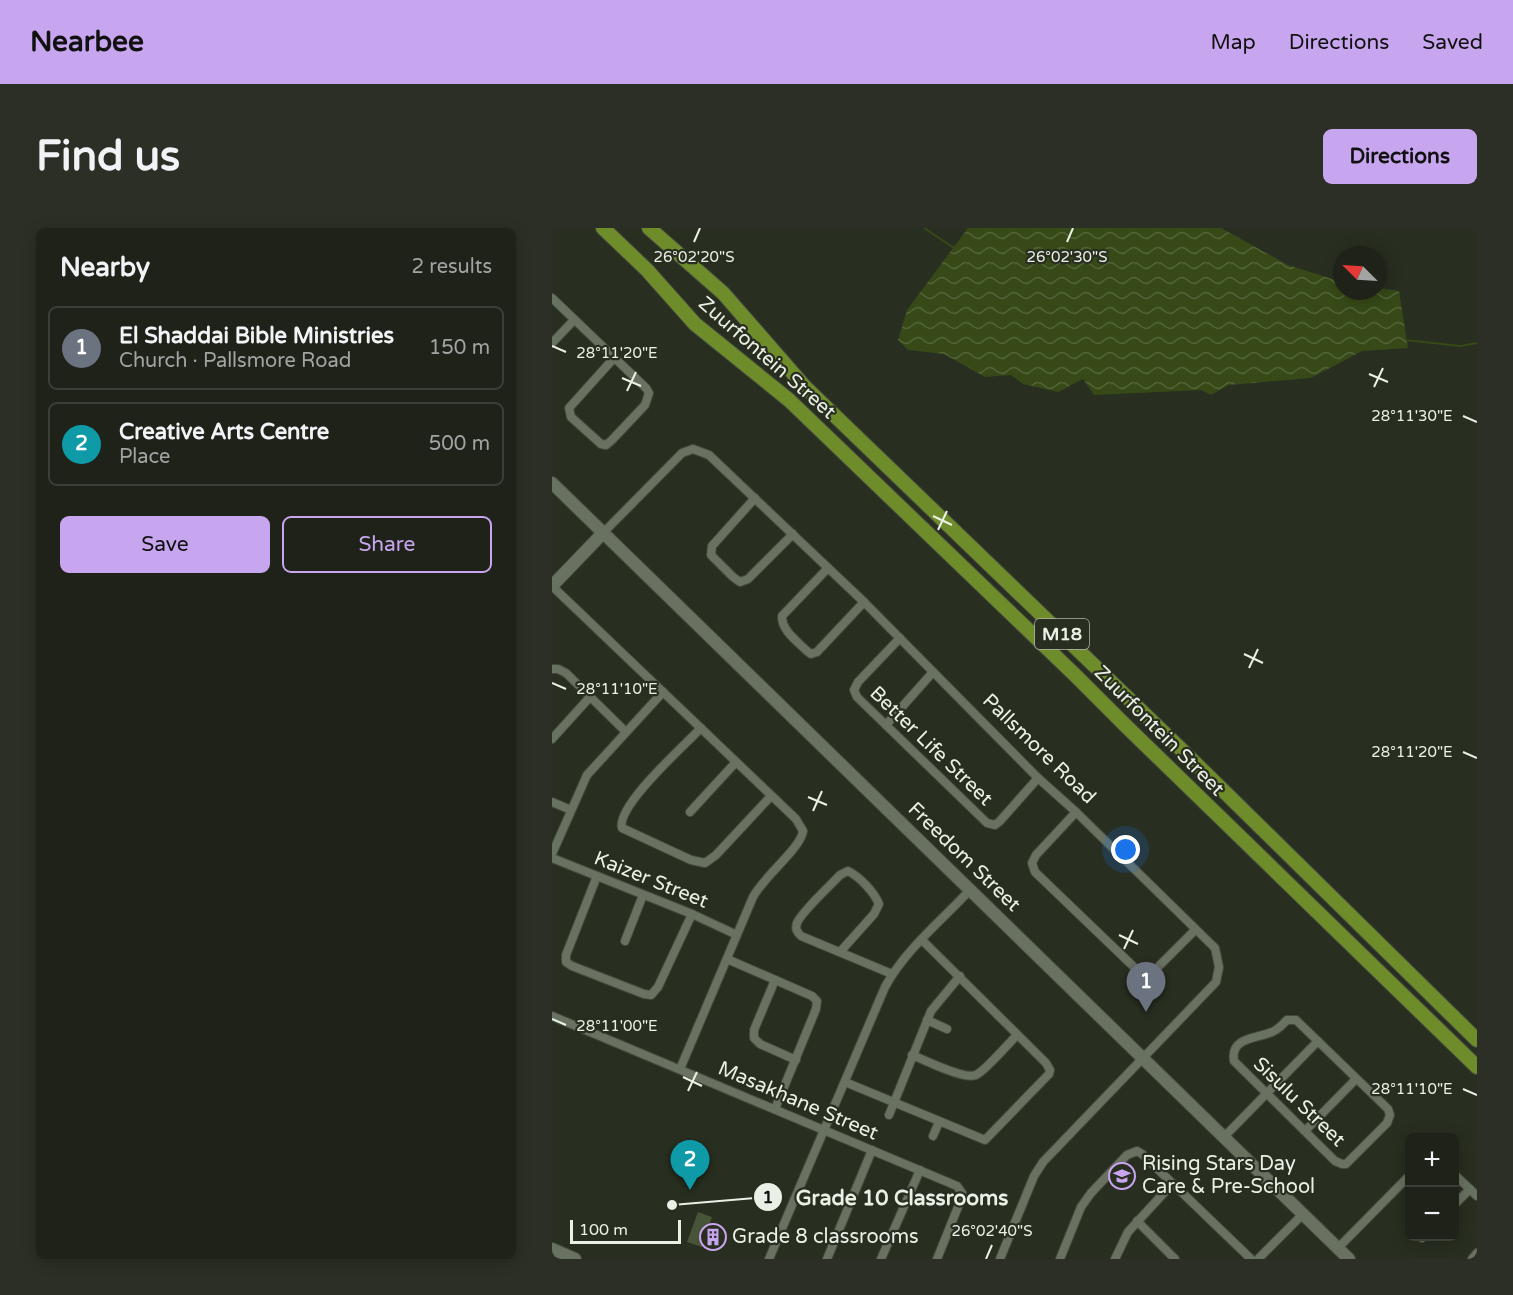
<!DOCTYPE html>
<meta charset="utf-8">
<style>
:root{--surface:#1e2218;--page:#2b2f25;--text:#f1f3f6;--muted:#a1a4a2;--line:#3c3f37;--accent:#c8a6ef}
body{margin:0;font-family:"Varela Round",sans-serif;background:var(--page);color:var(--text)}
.controls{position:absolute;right:18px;bottom:18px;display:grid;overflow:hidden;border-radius:9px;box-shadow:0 3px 15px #0003}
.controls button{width:54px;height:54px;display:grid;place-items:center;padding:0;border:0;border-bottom:2px solid var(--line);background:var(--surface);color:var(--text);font:30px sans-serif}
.compass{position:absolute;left:781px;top:18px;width:54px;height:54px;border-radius:50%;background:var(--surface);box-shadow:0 3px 15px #0003;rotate:294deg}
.scale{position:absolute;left:18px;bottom:15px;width:111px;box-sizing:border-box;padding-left:6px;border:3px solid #ebf0e7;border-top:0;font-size:16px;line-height:21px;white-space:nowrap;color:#ebf0e7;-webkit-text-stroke:4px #282e20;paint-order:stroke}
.you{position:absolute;left:574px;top:622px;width:21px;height:21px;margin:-15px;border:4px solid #fff;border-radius:50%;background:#1a73e8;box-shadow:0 0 0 9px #1a73e833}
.badge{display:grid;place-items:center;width:39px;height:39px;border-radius:50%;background:var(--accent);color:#fff;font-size:20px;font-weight:700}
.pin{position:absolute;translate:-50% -50px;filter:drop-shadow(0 2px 3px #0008)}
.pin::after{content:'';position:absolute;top:32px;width:21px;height:18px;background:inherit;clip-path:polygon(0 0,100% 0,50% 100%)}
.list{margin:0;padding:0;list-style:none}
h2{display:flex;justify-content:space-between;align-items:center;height:78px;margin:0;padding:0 24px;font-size:26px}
h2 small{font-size:20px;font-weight:400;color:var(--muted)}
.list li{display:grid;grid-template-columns:39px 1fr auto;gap:18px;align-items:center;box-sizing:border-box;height:84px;margin:0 12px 12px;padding:0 12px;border:2px solid var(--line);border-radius:9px}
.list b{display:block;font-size:22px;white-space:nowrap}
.list p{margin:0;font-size:20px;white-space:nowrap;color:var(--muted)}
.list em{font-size:20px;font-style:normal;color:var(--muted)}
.actions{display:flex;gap:12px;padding:18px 24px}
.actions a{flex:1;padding:14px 0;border:2px solid var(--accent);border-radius:9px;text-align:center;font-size:21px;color:var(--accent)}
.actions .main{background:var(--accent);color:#111}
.map{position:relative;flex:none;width:925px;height:1031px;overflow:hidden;border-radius:9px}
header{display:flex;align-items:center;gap:36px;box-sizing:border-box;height:84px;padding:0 30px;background:var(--accent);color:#111}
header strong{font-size:28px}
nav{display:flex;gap:33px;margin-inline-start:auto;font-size:21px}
.intro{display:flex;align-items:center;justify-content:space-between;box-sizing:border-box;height:144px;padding:0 36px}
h1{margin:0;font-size:42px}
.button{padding:15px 27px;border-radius:9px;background:var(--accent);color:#111;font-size:21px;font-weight:700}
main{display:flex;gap:36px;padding:0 36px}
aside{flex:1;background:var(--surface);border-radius:9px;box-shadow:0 3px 15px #0003}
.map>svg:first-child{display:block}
.grass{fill:#485438}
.water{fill:url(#water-waves)}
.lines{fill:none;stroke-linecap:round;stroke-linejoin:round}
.stream{stroke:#364917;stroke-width:2}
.street-casing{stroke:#454a3f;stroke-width:10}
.secondary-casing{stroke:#454a3f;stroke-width:14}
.primary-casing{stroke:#454a3f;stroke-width:16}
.street{stroke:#697161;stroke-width:8}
.secondary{stroke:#697161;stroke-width:12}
.primary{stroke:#6e8d2a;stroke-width:14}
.ticks{fill:none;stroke:#ebf0e7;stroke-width:2}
.labels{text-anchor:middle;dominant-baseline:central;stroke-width:4.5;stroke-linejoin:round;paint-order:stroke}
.shield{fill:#282e20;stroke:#b0b6ab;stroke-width:1.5}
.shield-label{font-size:18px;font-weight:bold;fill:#ebf0e7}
.street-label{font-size:20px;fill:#ebf0e7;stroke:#282e20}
.poi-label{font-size:20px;fill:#ebf0e7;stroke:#282e20;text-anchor:start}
.ticks-label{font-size:15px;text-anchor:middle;fill:#ebf0e7;stroke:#282e20;stroke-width:4.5;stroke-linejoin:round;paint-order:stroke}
.leader{fill:none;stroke:#ebf0e7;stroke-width:2}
.callout-dot{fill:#ebf0e7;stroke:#282e20;stroke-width:2}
.mark-label{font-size:18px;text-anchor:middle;font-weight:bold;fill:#111}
.callout-label{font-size:21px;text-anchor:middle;font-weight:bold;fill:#ebf0e7;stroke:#282e20;stroke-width:4.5;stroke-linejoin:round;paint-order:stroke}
</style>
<header>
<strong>Nearbee</strong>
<nav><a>Map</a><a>Directions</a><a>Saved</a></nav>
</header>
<div class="intro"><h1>Find us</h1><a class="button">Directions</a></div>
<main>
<aside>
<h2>Nearby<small>2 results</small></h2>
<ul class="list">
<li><span class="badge" style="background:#6b7280">1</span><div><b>El Shaddai Bible Ministries</b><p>Church · Pallsmore Road</p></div><em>150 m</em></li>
<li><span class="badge" style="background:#0f9aa8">2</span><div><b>Creative Arts Centre</b><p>Place</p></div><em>500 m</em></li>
</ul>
<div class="actions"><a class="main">Save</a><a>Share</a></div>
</aside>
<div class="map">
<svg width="925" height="1031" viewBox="0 0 925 1031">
<defs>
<pattern id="water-waves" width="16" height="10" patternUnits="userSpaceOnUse" patternTransform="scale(1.5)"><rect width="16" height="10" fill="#364917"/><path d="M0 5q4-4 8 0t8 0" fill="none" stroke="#536439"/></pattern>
</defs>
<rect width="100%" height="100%" fill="#282e20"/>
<polygon class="grass" points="146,984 160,989 150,1019 135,1014"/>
<polygon class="water" points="416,0 669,0 736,37 790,54 790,63 826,63 826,60 847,63 856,120 810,123 759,150 677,157 659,167 649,162 542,167 531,151 506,164 471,156 459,147 433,149 392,126 356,122 346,112 355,82"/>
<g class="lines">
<g class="stream">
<polyline points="372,0 402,20"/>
<polyline points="854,112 908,118 925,115"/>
</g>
<defs>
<g id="street">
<polyline points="0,70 94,160 97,165 93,177 59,213 54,217 49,216 19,189 17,180 62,130"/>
<polyline points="0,115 22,92"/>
<polyline points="203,270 160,318 159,327 181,349 188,354 196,351 241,306"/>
<polyline points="51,305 130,225 141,221 157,227 312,374 486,550 524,584 663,720 667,739 664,754 491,934 482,948 448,1031"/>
<path d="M276,340L230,388C229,402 246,414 255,423L259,426L265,424L312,374"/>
<path d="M0,358L244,591L251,603C249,620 212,648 201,669L128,841"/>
<polyline points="348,410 306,454 302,462 305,469 435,595 443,597 448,593 486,550"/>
<polyline points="0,441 6,441 14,445 74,504"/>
<polyline points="334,497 381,444"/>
<path d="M149,500C133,517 64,578 70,600L139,632L153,635L164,627L219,568"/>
<polyline points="0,511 38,469"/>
<polyline points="0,574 19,582"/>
<polyline points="138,584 184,534"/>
<polyline points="524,584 484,627 480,635 483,644 584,741 596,745 602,743 643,702"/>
<polyline points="0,626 35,547 111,464"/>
<polyline points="0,630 140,686 185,707"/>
<polyline points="45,648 14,727 14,734 20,738 92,766 99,767 106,759 140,686"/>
<polyline points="73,713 91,667"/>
<path d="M288,724L322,686L327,676C322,664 308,649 296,643L288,647C279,657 249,684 245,695C243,701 245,704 249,708L340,746"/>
<polyline points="175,731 260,768 265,773 264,781 223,881"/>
<polyline points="223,752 202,802 202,810 208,816 244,832"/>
<polyline points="0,788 405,958 410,965 410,969 385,1031"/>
<polyline points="375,792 395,801"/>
<path d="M735,792H744L836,881L838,887L835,895L794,936H790L783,933L682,833C678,809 704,811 720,804C726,802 730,797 735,792Z"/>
<path d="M360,827C373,832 412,852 424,847C434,842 456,816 465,807"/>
<polyline points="293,854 433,912 497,846 498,842 494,835 370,712"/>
<polyline points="337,887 379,783 408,748"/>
<polyline points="753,903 804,851"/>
<polyline points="381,908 387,894"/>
<polyline points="671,910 766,813"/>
<polyline points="902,946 925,968"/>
<polyline points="902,977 918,961"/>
<polyline points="585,993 623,1031"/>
<polyline points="870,1010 871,1008"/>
<polyline points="786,1020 858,947"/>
<path d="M217,1031L333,759C353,722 389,693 418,662"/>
<polyline points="275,1031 320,922"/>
<polyline points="329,1031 368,942"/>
<polyline points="508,1031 529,979 539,965 575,927 585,923 590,926 699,1031"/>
<polyline points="563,1031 576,1004 620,956"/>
<polyline points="706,1031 751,986"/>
<polyline points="920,1031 925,1025"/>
</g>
<g id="secondary">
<polyline points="0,255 797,1031"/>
<polyline points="0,358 51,305"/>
<polyline points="0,1021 23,1031"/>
</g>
<g id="primary">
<polyline points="51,0 95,42 143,96 237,172 524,448 575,499 925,839"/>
<polyline points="97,0 171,65 253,159 634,526 925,812"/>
</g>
</defs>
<use href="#street" class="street-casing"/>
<use href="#secondary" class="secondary-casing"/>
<use href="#primary" class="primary-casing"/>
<use href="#street" class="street"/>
<use href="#secondary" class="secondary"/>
<use href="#primary" class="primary"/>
</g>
<path class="ticks" d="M142,14L148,0M515,14L521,0M0,118L14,124M817,146L836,154M70,150L89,158M822,159L831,140M75,163L84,144M911,188L925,194M381,288L400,297M386,302L395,283M692,426L711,435M697,440L706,421M0,455L14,461M911,524L925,530M256,569L275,577M261,583L270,563M567,707L586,716M572,721L581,702M0,791L14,797M131,849L150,858M911,861L925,867M136,863L145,844M434,1031L440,1017"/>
<defs>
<symbol id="school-ring" viewBox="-11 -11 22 22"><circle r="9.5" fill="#282e20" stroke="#c8a6ef" stroke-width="1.5"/><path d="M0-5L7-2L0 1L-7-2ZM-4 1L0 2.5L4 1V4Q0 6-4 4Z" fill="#c8a6ef"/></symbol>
<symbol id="building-ring" viewBox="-11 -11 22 22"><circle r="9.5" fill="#282e20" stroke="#c8a6ef" stroke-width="1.5"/><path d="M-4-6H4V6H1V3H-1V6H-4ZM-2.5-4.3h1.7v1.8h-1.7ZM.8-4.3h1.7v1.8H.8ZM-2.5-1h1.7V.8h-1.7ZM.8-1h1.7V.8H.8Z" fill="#c8a6ef"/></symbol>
</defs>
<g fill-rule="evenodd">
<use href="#school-ring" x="555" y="933" width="30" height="30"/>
<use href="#building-ring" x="146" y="994" width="30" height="30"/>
</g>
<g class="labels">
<rect class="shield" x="483" y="391" width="54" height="30" rx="4.5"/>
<g class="shield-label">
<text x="510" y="406">M18</text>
</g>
<g class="street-label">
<text transform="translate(215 130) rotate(41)">Zuurfontein Street</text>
<text transform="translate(607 503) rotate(45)">Zuurfontein Street</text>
<text transform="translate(379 518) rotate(44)">Better Life Street</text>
<text transform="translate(487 521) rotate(44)">Pallsmore Road</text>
<text transform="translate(412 629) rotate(44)">Freedom Street</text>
<text transform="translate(99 652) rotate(22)">Kaizer Street</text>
<text transform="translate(246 873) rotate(23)">Masakhane Street</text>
<text transform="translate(747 874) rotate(44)">Sisulu Street</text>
</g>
<g class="poi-label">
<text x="590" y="936">Rising Stars Day<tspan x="590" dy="23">Care &amp; Pre-School</tspan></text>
<text x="180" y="1009">Grade 8 classrooms</text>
</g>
</g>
<g class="ticks-label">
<text x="142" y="34">26°02'20"S</text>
<text x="515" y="34">26°02'30"S</text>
<text x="65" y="130">28°11'20"E</text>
<text x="860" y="193">28°11'30"E</text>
<text x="65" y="466">28°11'10"E</text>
<text x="860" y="529">28°11'20"E</text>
<text x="65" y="803">28°11'00"E</text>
<text x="860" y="866">28°11'10"E</text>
<text x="440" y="1008">26°02'40"S</text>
</g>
<path class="leader" d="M120 977L216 969"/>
<g class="callout-dot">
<circle cx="120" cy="977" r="6"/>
<circle cx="216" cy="969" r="15"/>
</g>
<g class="mark-label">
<text x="216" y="975">1</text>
</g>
<g class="callout-label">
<text x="350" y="977">Grade 10 Classrooms</text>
</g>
</svg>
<div class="controls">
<button>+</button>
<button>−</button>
</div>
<svg class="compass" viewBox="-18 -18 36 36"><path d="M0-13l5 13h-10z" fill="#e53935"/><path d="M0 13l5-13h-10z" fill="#a1a4a2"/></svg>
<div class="scale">100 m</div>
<div class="you"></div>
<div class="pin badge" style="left:594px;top:784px;background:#6b7280">1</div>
<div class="pin badge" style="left:138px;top:962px;background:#0f9aa8">2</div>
</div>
</main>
